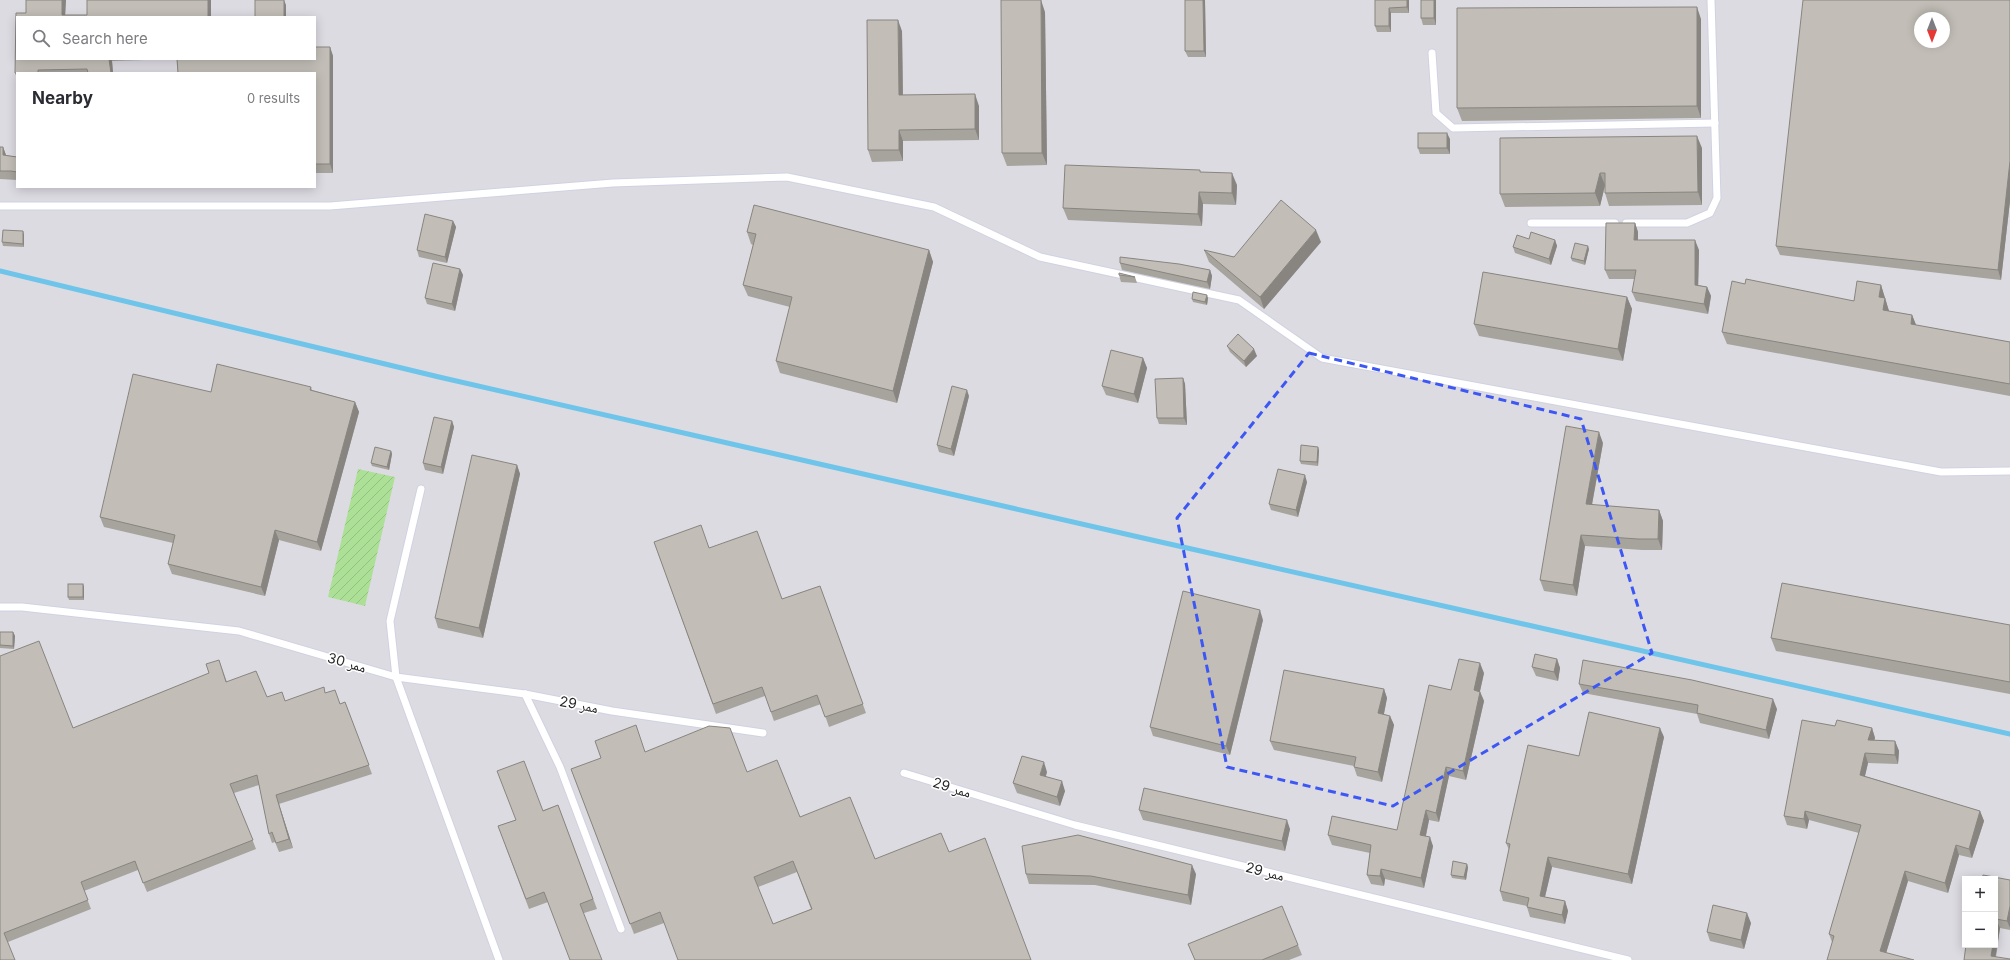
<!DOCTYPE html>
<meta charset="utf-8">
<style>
:root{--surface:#fff;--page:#f7f7f7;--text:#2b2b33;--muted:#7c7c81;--line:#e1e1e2}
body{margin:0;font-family:Inter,"Noto Naskh Arabic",sans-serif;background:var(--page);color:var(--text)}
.controls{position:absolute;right:12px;bottom:12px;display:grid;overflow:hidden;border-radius:0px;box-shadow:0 2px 10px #0003}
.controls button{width:36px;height:36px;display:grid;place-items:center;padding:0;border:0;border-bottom:1px solid var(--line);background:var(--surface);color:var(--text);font:20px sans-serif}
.compass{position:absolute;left:1914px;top:12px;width:36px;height:36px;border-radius:50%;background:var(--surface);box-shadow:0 2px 10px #0003;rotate:180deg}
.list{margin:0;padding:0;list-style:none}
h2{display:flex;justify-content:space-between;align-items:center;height:52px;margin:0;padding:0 16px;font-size:17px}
h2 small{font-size:13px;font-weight:400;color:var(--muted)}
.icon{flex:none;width:22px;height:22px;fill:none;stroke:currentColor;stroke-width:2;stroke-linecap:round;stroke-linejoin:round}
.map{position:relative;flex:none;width:2010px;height:960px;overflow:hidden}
.search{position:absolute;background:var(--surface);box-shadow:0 2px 10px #0003;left:16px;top:16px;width:300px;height:44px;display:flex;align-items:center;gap:10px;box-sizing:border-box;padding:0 14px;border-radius:0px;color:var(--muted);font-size:15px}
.panel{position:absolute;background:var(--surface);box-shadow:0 2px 10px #0003;left:16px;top:72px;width:300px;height:116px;border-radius:0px}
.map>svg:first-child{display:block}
.industrial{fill:#dddbe2;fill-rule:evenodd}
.garden{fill:url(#garden-furrows)}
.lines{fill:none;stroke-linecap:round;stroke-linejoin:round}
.stream{stroke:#6fc4ea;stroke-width:5}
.service-casing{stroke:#cfd2e1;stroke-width:9}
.service{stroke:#fff;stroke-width:7}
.wall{fill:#a7a39d;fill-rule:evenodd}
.shaded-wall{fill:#888580}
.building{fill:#c2beb7;stroke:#888580;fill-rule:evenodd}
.marked{fill:none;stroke:#3d57f4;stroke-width:3;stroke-dasharray:8 5;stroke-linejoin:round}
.labels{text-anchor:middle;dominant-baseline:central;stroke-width:3;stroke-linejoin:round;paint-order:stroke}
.street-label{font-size:14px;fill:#282828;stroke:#fff}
</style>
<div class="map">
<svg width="2010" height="960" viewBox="0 0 2010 960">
<defs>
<pattern id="garden-furrows" width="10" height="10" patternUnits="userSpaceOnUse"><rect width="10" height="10" fill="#ade097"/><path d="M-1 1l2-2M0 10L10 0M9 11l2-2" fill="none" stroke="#95c082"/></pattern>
</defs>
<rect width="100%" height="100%" fill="#eae4da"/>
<path class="industrial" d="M0,0H2010V960H0ZM17,17H315V59H17ZM1920,18H1944V42H1920ZM17,73H315V187H17ZM1965,879H1995V945H1965Z"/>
<polygon class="garden" points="358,469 395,477 365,606 328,597"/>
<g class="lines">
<polyline class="stream" points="0,271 439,377 1143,538 2010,734"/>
<defs>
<g id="service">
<polyline points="1432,53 1436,113 1453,128 1715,123"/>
<polyline points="0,206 330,206 613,183 787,177 934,207 1040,257 1239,300 1322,358 1941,472 2010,471"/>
<polyline points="1531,223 1615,223"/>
<polyline points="1626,223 1687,223 1710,213 1717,198 1711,0"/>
<polyline points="421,489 390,621 396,677 525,694 612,711 763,733"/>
<polyline points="0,607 22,607 239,631 396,677 499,960"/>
<polyline points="525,694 560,767 621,929"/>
<polyline points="904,773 1075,825 1628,960"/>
</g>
</defs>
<use href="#service" class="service-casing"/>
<use href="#service" class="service"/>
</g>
<g class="wall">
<polygon points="26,0 66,0 65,15 87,15 87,0 211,0 211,17 17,17 17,59 315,59 315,47 330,47 333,56 333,173 315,173 315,73 178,73 177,59 112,61 113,73 17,73 17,79 15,73 16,13 26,13"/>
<polygon points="1185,0 1205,0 1206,57 1188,57 1185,51"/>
<polygon points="1375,0 1409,0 1409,13 1391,13 1391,32 1377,32 1375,26"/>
<polygon points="1421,0 1436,0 1436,25 1423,25 1421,18"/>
<polygon points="2010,0 2010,201 2001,280 1780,255 1776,246"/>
<polygon points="1045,12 1047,165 1007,166 1002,153"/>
<polygon points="1701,19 1701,118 1462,121 1457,108"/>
<polygon points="902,31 903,95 979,106 979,140 903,141 903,161 872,162 868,150"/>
<polygon points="1450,139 1450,154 1420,154 1418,148"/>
<polygon points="0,147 3,147 6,155 17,157 17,180 0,179"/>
<polygon points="1702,148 1702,205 1609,206 1605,193 1605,186 1600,206 1505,207 1500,194"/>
<polygon points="1200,170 1200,172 1237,185 1236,205 1203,204 1202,226 1068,220 1063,208"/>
<polygon points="453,221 456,227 447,263 419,257 417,250"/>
<polygon points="1635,223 1638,232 1638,240 1699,250 1698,285 1707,287 1711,296 1708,314 1636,301 1632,292 1635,279 1609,279 1605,270"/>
<polygon points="23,231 24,235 24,247 3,246 2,242"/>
<polygon points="747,232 929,250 933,262 897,403 780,373 776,361 790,307 748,296 743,285 753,245 751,244"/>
<polygon points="1529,239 1555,240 1557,246 1551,265 1515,253 1513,247"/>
<polygon points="1321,242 1264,309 1209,262 1204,250 1234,257"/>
<polygon points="1589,249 1585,265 1572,261 1571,258"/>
<polygon points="1120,263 1210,270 1212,276 1210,289 1122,270"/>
<polygon points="460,269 463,275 455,311 427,304 425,298"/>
<polygon points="1119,275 1135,277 1137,283 1121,282"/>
<polygon points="1745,284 1854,301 1881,285 1889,311 1912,315 1916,325 2010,342 2010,396 1727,344 1722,332"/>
<polygon points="1627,297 1632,309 1623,361 1479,336 1474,324"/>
<polygon points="1208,298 1207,305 1193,302 1192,299"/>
<polygon points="1227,346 1257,356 1246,367 1230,352"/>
<polygon points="1143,358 1147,368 1138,403 1106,395 1102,386"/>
<polygon points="1183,378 1185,384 1187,425 1159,424 1157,418"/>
<polygon points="311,387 312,390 355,402 359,412 321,551 279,540 265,596 172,574 168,564 173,543 104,527 100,517 211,392"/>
<polygon points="969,396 954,456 939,452 937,445"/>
<polygon points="452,421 454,427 443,474 425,470 423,463"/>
<polygon points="1603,443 1592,505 1659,510 1663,521 1662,550 1642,550 1585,546 1577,596 1544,591 1540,580"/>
<polygon points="1319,450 1318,466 1301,464 1300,461"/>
<polygon points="391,451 392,454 389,470 372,466 371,463"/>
<polygon points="517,465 520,474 483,638 438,628 435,618"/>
<polygon points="1307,482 1298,517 1271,510 1269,504"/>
<polygon points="654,542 709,548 782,599 820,586 866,713 829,727 821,704 774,721 765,696 716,714"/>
<polygon points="83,584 84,587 84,600 69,600 68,597"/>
<polygon points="1263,620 1230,755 1153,736 1150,727"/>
<polygon points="2010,625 2010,694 1776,651 1771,638"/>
<polygon points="0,632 13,632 15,636 14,649 0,648"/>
<polygon points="0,656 73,728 209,673 219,660 227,682 267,697 285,701 326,693 340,704 345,702 372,774 279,804 293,848 279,852 275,842 272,843 269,834 259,785 234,793 256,849 147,892 138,870 84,891 91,909 8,942 0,960"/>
<polygon points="1557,659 1560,668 1558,681 1536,676 1532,667"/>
<polygon points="1484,673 1480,691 1484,701 1466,780 1449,776 1439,822 1429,820 1426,836 1433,846 1424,888 1385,879 1384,886 1371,884 1367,875 1370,853 1332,845 1328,835 1397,830 1451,690"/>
<polygon points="1579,684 1777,709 1769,739 1700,723 1697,714 1583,693"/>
<polygon points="1384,689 1387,698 1384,714 1390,716 1394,725 1382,782 1357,776 1354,767 1354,766 1274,750 1270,741"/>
<polygon points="1835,726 1872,728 1875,738 1874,740 1895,741 1899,751 1898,764 1868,763 1865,776 1980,811 1984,821 1972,858 1959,855 1948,893 1908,881 1886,953 1832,942 1829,934 1859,833 1809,820 1807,829 1787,825 1784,816"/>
<polygon points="1664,737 1632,884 1552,867 1545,897 1565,901 1568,911 1565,924 1530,917 1527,907 1527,906 1503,901 1500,891 1509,850 1506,843 1579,756"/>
<path d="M646,752L747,772L800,817L875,859L949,852L1031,960L664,923L634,934L571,769ZM797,872L811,909L773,924L758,887Z"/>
<polygon points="1047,772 1046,776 1065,791 1060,806 1017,793 1013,783"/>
<polygon points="558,805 597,909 584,913 548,902 529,909 498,826"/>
<polygon points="1139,810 1290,829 1285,851 1143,820"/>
<polygon points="1468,867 1466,880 1452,878 1451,875"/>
<polygon points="1026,874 1196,874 1191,905 1095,885 1029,884"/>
<polygon points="1995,879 2010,880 2010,930 2000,928 1996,957 1964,960"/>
<polygon points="1751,923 1744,949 1710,941 1707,932"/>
<polygon points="1188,944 1298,945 1302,955 1289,960 1195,960"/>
</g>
<g class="shaded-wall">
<polygon points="62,0 66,0 65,17 62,15"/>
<rect x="208" y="0" width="3" height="17"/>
<polygon points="284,0 286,5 286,17 284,17"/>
<polygon points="1041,0 1045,12 1047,165 1042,153"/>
<polygon points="1203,0 1205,0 1205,1 1206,57 1204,51"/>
<polygon points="1407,0 1409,0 1409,13 1407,7"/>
<polygon points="1434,0 1436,0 1436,25 1434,18"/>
<polygon points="1697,7 1701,19 1701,118 1697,106"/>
<polygon points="1389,8 1391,13 1391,32 1389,26"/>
<polygon points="898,20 902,31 903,107 899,95"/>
<polygon points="330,47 333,56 333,173 330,164"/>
<polygon points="109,59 111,59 112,61 113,73 111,73"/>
<polygon points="975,94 979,106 979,140 975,129"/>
<polygon points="899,130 903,141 903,161 899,150"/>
<polygon points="1447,133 1450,139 1450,154 1447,148"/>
<polygon points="1697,136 1702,148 1702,205 1698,192"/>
<polygon points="3,147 6,155 3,155"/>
<polygon points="2010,161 2010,201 2001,280 1998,270"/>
<polygon points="1232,173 1237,185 1236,205 1232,193"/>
<polygon points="1600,173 1605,185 1600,206 1595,193"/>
<polygon points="1199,192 1203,204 1202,226 1198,214"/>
<polygon points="453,221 456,227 447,263 445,257"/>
<polygon points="1635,223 1638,232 1638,249 1634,240"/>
<polygon points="1316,230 1321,242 1264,309 1260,297"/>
<polygon points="23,231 24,235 24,247 23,244"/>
<polygon points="1555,240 1557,246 1551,265 1549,259"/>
<polygon points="1695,240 1699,250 1698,294 1695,285"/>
<polygon points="1588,246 1589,249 1585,265 1584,261"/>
<polygon points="929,250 933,262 897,403 893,391"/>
<polygon points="460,269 463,275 455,311 452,304"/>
<polygon points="1210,270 1212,276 1210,289 1207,282"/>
<polygon points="1881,285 1889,311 1887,322 1879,297"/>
<polygon points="1707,287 1711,296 1708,314 1704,304"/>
<polygon points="1207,295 1208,298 1207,305 1205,302"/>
<polygon points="1627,297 1632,309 1623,361 1618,349"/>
<polygon points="1912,315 1917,327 1911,324"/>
<polygon points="1254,349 1257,356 1246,367 1244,361"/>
<polygon points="1143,358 1147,368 1138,403 1134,394"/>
<polygon points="1183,378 1185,384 1187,425 1184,418"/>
<polygon points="967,390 969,396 954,456 951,449"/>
<polygon points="355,402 359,412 321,551 317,542"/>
<polygon points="452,421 454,427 443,474 441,467"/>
<polygon points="1599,432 1603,443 1590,515 1586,504"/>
<polygon points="1318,447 1319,450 1318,466 1317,462"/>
<polygon points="391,451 392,454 389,470 387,467"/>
<polygon points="517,465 520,474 483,638 479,628"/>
<polygon points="1305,475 1307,482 1298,517 1296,510"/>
<polygon points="1659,510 1663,521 1662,550 1658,539"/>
<polygon points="275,530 279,540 265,596 261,587"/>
<polygon points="1581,535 1585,546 1577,596 1573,585"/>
<polygon points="83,584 84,587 84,600 83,597"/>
<polygon points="1260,610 1263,620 1230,755 1226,746"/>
<polygon points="13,632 15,636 14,649 13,646"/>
<polygon points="1557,659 1560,668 1558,681 1554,672"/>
<polygon points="1480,663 1484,673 1478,700 1474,690"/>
<polygon points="1384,689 1387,698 1382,723 1378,713"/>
<polygon points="1480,692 1484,701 1466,780 1463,771"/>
<polygon points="1773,699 1777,709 1769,739 1766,730"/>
<polygon points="1390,716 1394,725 1382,782 1378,772"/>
<polygon points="1660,728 1664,737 1632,884 1628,874"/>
<polygon points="1872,728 1875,738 1872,749 1868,740"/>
<polygon points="1895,741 1899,751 1898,764 1895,755"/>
<polygon points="1865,753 1868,763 1863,784 1860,775"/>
<polygon points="1044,762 1047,772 1043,784 1040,775"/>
<polygon points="1446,767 1449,776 1439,822 1436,813"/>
<polygon points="1062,781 1065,791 1060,806 1057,797"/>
<polygon points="276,795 279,804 293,848 289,839"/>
<polygon points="1426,810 1429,820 1424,844 1420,835"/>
<polygon points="1805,811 1809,820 1807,829 1804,819"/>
<polygon points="1980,811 1984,821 1972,858 1969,849"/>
<polygon points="1287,820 1290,829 1285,851 1282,841"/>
<polygon points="1430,837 1433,846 1424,888 1421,878"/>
<polygon points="1956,845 1959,855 1948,893 1945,883"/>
<polygon points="1548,857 1552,867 1543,905 1540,896"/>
<polygon points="1467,864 1468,867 1466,880 1464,877"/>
<polygon points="1192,865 1196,874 1191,905 1188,895"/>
<polygon points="1381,869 1385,879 1384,886 1380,876"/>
<polygon points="1905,871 1908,881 1884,960 1880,951"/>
<polygon points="1565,901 1568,911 1565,924 1562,915"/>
<polygon points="2010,906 2010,928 2007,921"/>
<polygon points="1747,913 1751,923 1744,949 1741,940"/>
<polygon points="1996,919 2000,928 1995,960 1991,956 1993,945 1995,945 1995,929"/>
</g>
<g class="building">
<polygon points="26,0 62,0 62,15 87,15 87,0 208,0 208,17 17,17 17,59 109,59 111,73 88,73 87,69 38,70 38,73 15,73 16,13 26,13"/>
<rect x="255" y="0" width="29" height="17"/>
<polygon points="1001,0 1041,0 1042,153 1002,153"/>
<polygon points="1185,0 1203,0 1204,51 1185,51"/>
<polygon points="1375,0 1407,0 1407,7 1389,8 1389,26 1375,26"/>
<rect x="1421" y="0" width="13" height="18"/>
<path d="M1803,0H2010V161L1998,270L1776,246ZM1920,18H1944V42H1920Z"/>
<polygon points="1697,7 1697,106 1457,108 1457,8"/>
<polygon points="867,20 898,20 899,95 975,94 975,129 899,130 899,150 868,150"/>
<polygon points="315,47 330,47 330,164 315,164 315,73 178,73 177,59 315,59"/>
<rect x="1418" y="133" width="29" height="15"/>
<polygon points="1697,136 1698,192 1605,193 1605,173 1600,173 1595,193 1500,194 1500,138"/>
<polygon points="0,147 3,147 3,155 17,157 17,172 11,171 0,171"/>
<polygon points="1065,165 1200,170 1200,172 1232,173 1232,193 1199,192 1198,214 1063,208"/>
<polygon points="1281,200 1316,230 1260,297 1204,250 1234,257"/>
<polygon points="754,205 929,250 893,391 776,361 792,297 743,285 756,234 747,232"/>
<polygon points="425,214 453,221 445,257 417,250"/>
<polygon points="1606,223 1635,223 1634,240 1695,240 1695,285 1707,287 1704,304 1632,292 1636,270 1605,270"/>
<polygon points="3,230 23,231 23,244 2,242"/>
<polygon points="1531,232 1555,240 1549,259 1513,247 1517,235 1529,239"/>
<polygon points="1575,243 1588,246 1584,261 1571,258"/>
<polygon points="1120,257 1179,264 1210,270 1207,282 1120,263"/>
<polygon points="433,263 460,269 452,304 425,298"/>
<polygon points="1483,272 1627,297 1618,349 1474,324"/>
<polygon points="1119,273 1135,277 1119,275"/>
<polygon points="1746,279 1854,301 1857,281 1881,285 1879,297 1885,298 1883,310 1912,315 1911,324 2010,342 2010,384 1722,332 1732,281 1745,284"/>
<polygon points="1193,292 1207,295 1205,302 1192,299"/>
<polygon points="1238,334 1254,349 1244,361 1227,346"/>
<polygon points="1111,350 1143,358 1134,394 1102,386"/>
<polygon points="217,364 311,387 310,390 355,402 317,542 275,530 261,587 168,564 175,535 100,517 133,374 211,392"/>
<polygon points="1183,378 1184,418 1157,418 1155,379"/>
<polygon points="952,386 967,390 951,449 937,445"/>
<polygon points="434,417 452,421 441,467 423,463"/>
<polygon points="1566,426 1599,432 1586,504 1659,510 1658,539 1638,539 1581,535 1573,585 1540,580"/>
<polygon points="1301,445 1318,447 1317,462 1300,461"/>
<polygon points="375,447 391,451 387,467 371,463"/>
<polygon points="472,455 517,465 479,628 435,618"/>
<polygon points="1278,469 1305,475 1296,510 1269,504"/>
<polygon points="701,525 709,548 757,531 782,599 820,586 863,704 825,717 817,695 771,712 762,687 713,704 654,542"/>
<polygon points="1782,583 2010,625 2010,682 1771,638"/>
<rect x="68" y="584" width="15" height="13"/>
<polygon points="1183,591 1260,610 1226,746 1150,727"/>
<polygon points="0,632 13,632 13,646 0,645"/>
<polygon points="39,641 73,728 209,673 206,664 219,660 226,682 256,671 267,697 282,692 285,701 324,687 325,693 335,690 340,704 345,702 369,765 276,795 289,839 276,843 272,832 269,834 257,775 230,784 253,840 143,883 135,861 81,882 88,900 4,933 15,960 0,960 0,656"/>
<polygon points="1535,654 1557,659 1554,672 1532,667"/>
<polygon points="1459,659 1480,663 1474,690 1480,692 1463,771 1446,767 1436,813 1426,810 1420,835 1430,837 1421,878 1381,869 1380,876 1367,875 1371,845 1328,835 1332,816 1397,830 1429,685 1451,690"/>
<polygon points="1583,660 1692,680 1773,699 1766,730 1697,713 1698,705 1579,684"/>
<polygon points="1284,670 1384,689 1378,713 1390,716 1378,772 1354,767 1356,757 1270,741"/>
<polygon points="1589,712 1660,728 1628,874 1548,857 1540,896 1565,901 1562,915 1527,907 1529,898 1500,891 1510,844 1506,843 1528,745 1579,756"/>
<polygon points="1802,720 1835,726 1837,720 1872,728 1868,740 1895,741 1895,755 1865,753 1860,775 1980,811 1969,849 1956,845 1945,883 1905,871 1880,951 1914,960 1827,960 1834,936 1829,934 1861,825 1805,811 1804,819 1784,816"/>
<path d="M636,725L645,752L709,726L730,728L747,772L777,760L800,817L850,797L875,859L941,833L949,852L985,838L1031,960H678L660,912L630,924L571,769L601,758L595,741ZM793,861L812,909L773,924L754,877Z"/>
<polygon points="1022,756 1044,762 1040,775 1062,781 1057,797 1013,783"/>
<polygon points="524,761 543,811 558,805 593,899 580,904 602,960 570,960 544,892 526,899 498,826 516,820 497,771"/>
<polygon points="1144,788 1287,820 1282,841 1139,810"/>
<polygon points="1078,835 1192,865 1188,895 1091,876 1026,874 1022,846"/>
<polygon points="1453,861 1467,864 1464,877 1451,875"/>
<polygon points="1983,875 2010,880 2010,906 2007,921 1996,919 1995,929 1995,879 1982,879"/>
<polygon points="1713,905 1747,913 1741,940 1707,932"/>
<polygon points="1282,906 1298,945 1262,960 1195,960 1188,944"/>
<polygon points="1966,945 1993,945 1991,956 2010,959 2010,960 1964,960"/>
</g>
<path class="marked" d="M1309,353L1581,419L1652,653L1393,806L1227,767L1177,518Z"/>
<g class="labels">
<g class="street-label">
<text transform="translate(347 662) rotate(16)">ممر 30</text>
<text transform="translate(579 704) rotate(11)">ممر 29</text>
<text transform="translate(952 787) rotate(17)">ممر 29</text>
<text transform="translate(1265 871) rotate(14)">ممر 29</text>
</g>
</g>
</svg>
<div class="controls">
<button>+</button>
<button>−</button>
</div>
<svg class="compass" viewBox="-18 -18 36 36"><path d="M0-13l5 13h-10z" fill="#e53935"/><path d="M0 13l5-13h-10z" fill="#7c7c81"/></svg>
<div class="search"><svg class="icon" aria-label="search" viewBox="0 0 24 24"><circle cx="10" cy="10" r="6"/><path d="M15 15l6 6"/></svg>Search here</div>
<section class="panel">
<h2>Nearby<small>0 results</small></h2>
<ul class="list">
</ul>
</section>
</div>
